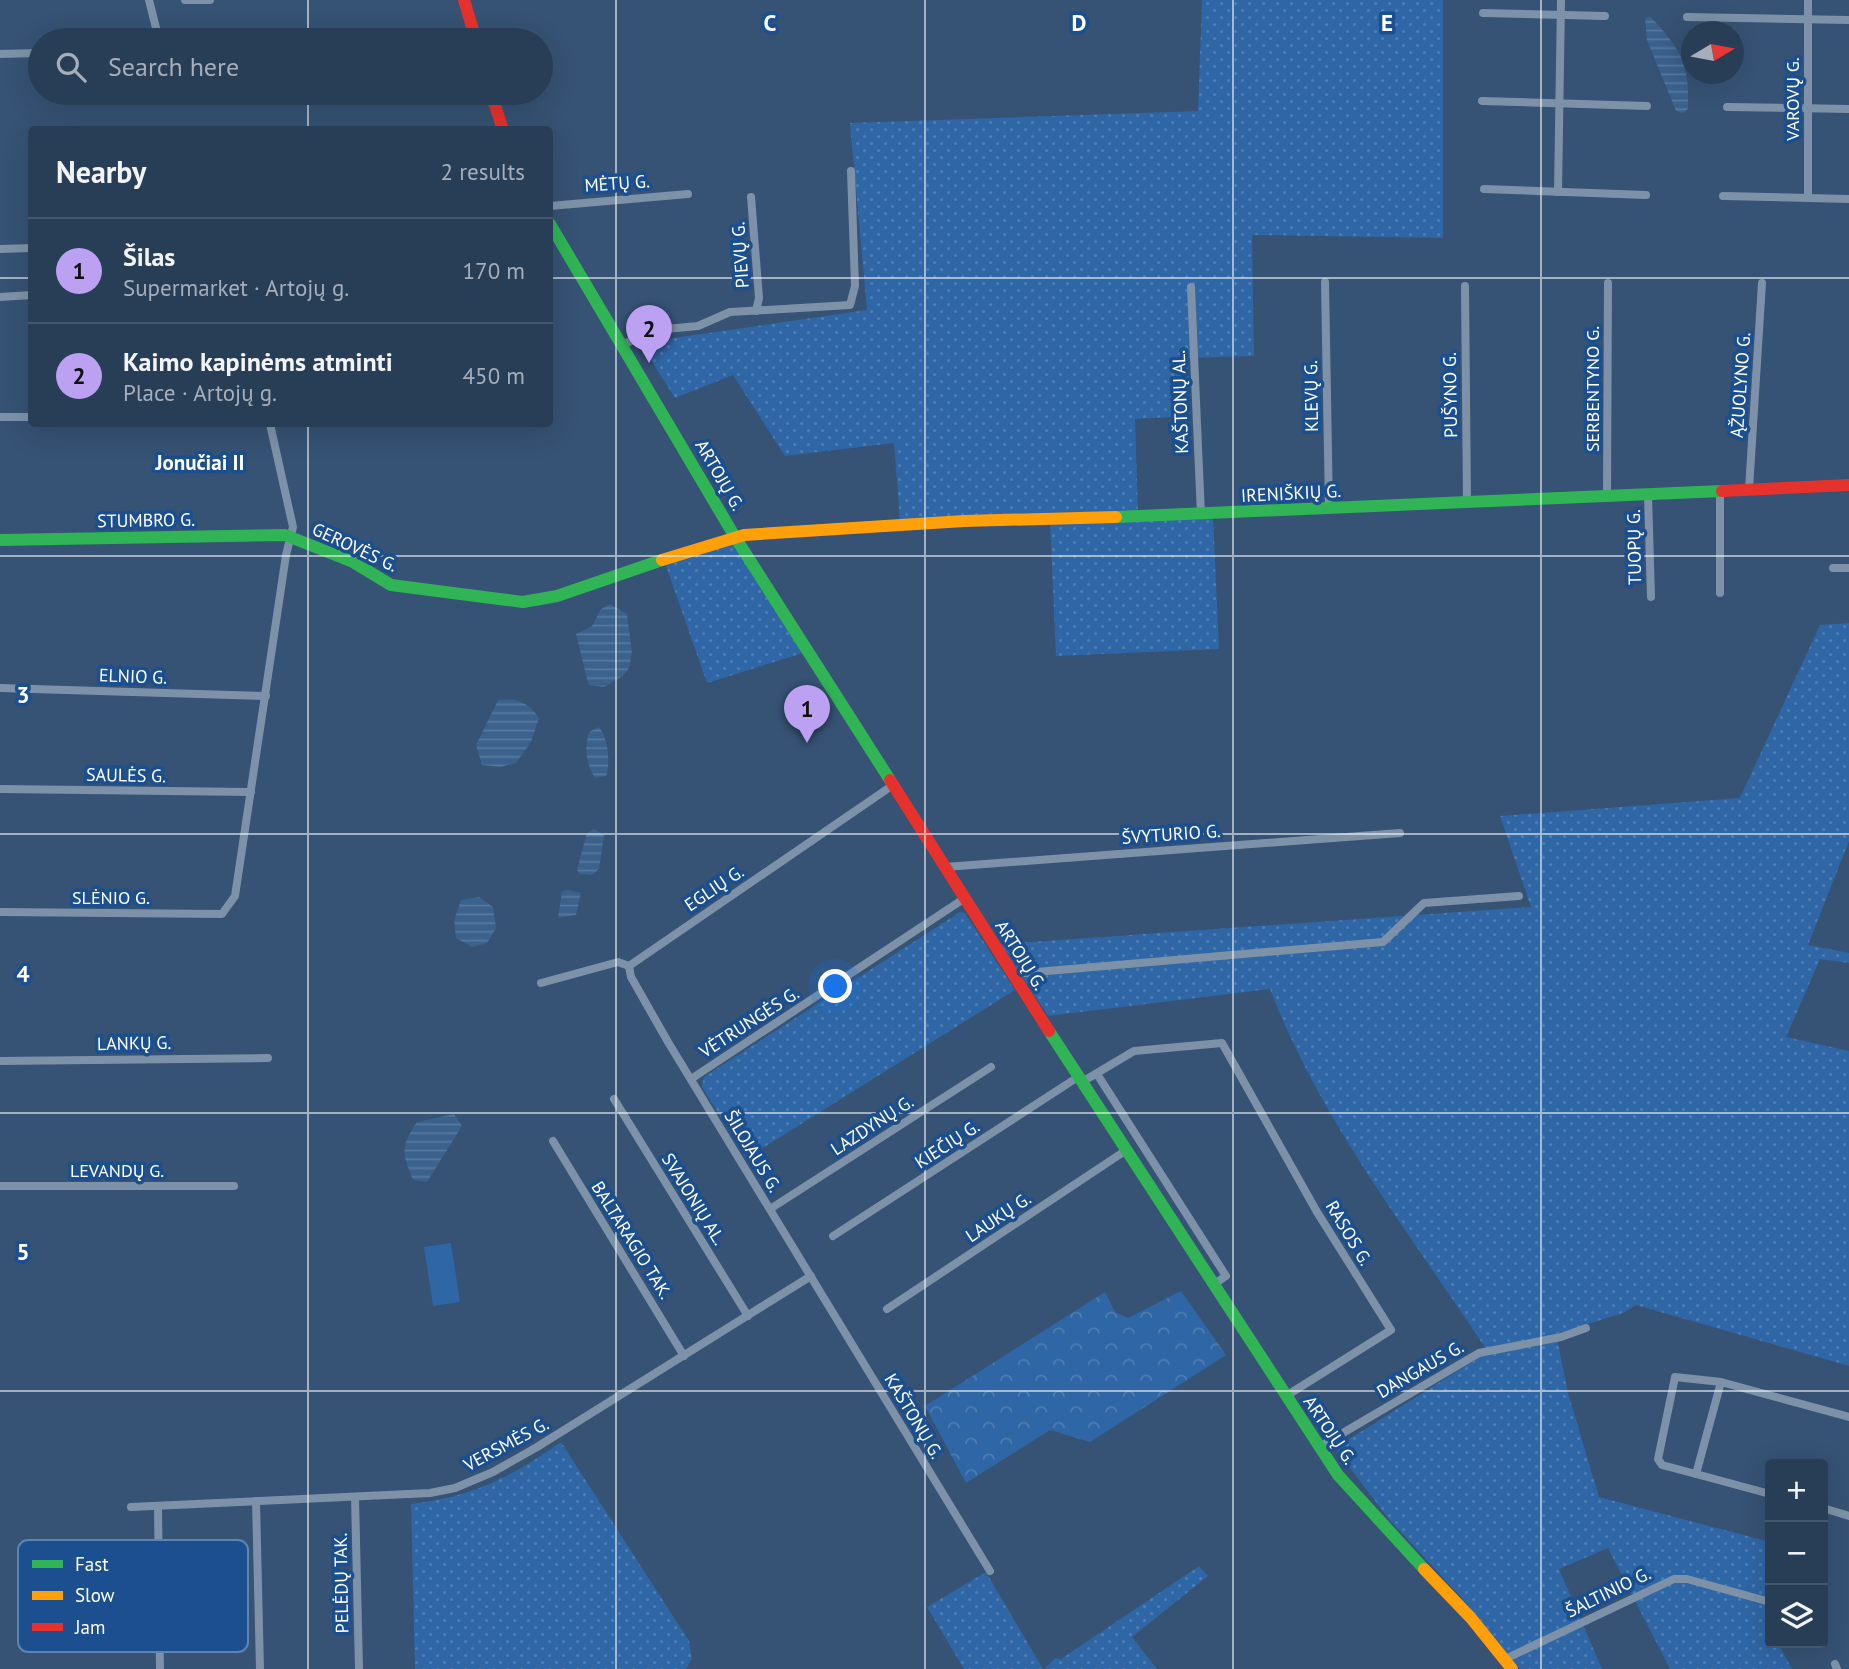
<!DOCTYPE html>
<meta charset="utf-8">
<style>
:root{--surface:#283e57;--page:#344961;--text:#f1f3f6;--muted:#a5aeba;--line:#44576d;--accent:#bca0f2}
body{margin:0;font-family:"PT Sans",sans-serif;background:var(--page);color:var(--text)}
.controls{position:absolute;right:21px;bottom:21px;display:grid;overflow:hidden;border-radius:7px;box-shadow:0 7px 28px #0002}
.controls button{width:63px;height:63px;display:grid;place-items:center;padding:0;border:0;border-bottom:2px solid var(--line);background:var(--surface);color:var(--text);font:35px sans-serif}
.compass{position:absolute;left:1681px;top:21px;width:63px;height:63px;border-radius:50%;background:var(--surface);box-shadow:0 7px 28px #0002;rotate:80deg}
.you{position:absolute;left:836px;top:987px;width:24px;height:24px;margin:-18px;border:5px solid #fff;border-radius:50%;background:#1a73e8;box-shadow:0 0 0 10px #1a73e833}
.badge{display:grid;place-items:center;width:46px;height:46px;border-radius:50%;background:var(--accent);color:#111;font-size:23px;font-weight:700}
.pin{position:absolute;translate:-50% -58px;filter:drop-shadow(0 2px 4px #0008)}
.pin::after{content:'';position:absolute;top:37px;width:24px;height:21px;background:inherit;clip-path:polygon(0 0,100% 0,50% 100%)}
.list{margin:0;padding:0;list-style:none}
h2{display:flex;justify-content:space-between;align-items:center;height:91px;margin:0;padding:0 28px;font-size:30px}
h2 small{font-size:23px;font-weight:400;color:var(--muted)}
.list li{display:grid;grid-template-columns:46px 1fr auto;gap:21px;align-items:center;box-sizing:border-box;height:105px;padding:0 28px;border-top:2px solid var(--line)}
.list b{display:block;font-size:26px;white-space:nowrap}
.list p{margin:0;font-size:23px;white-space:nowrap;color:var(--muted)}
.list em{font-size:23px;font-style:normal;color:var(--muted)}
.icon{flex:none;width:38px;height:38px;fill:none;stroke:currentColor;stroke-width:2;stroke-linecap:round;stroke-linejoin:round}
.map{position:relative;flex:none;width:1849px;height:1669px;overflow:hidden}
.search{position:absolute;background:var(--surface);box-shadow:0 7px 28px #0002;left:28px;top:28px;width:525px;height:77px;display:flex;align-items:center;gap:18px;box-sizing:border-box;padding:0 24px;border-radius:38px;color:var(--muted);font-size:26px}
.panel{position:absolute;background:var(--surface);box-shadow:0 7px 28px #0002;left:28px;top:126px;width:525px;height:301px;border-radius:7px}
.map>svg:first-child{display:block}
.green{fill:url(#green-dots)}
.forest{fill:url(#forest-crowns)}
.pitch{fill:#2f66a5}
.water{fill:url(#water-rules)}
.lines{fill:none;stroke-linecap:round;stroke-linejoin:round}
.street{stroke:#7d92a8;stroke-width:8}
.fast{stroke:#30b455;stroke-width:12}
.slow{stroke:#ff9f0a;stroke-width:12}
.jam{stroke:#e5322d;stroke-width:12}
.grid{fill:none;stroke:#fff;stroke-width:2;stroke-opacity:0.55}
.labels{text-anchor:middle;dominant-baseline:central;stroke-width:7;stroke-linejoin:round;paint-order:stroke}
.street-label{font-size:18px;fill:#fff;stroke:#1b4f8f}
.quarter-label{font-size:21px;font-weight:bold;fill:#fff;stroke:#1b4f8f}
.key{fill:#1b4f8f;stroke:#5f84b1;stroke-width:2}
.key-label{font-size:19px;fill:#fff}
.grid-label{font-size:23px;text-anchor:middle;font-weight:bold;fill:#fff;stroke:#1b4f8f;stroke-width:7;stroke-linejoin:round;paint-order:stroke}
</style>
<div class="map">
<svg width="1849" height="1669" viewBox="0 0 1849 1669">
<defs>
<pattern id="green-dots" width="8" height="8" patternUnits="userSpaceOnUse" patternTransform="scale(1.75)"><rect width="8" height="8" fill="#2f66a5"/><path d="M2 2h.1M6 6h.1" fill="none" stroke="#4e7db2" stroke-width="1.8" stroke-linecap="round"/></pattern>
<pattern id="forest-crowns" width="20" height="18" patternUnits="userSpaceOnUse" patternTransform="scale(1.75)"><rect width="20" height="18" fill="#2f66a5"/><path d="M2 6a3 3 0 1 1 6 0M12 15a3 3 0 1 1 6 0" fill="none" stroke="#4e7db2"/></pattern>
<pattern id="water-rules" width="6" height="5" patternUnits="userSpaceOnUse" patternTransform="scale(1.75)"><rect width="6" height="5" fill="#3b618d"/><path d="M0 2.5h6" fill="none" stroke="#58799e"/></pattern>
</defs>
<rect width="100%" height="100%" fill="#365274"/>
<g class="green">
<polygon points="1202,0 1443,0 1443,238 1252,235 1254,356 1188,358 1190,416 1135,419 1138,513 900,521 894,443 785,456 733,375 675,398 640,343 867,310 850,123 1198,111"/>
<polygon points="1213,517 1219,649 1056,656 1050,523"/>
<polygon points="733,543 803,653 707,683 665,563"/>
<path d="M1849,623V841L1808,945L1849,953V963L1820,959L1786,1037L1849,1051V1366L1636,1305L1623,1313L1556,1334L1568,1393L1599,1497L1770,1542V1643H1778L1792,1669H1670L1608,1548L1559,1569L1602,1669H1520L1468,1605L1388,1518L1335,1448L1488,1352C1411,1235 1320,1120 1270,989L1048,1016L1001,944L1531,907L1500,816L1740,798L1820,625Z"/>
<polygon points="960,912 965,913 1015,990 747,1158 702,1087 704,1077"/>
<path d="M561,1442L689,1641L692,1659L686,1669H415L411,1504C473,1497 511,1477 561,1442Z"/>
<polygon points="1199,1566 1208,1576 1132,1637 1157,1669 1044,1669 1055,1658 1061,1659"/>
<polygon points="986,1572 1043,1669 964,1669 927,1607"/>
</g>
<polygon class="forest" points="1181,1291 1226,1355 1090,1442 1050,1430 966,1483 925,1406 1105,1292 1115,1312 1128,1318"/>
<polygon class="pitch" points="451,1243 460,1302 433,1306 424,1247"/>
<g class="water">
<path d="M1651,17C1682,52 1689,62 1688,109L1683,113L1676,111L1647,40L1645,18Z"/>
<polygon points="610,604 627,614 632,652 629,668 623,676 604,687 589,685 587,679 576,634 592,626 601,609"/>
<path d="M498,700C516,697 528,702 539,718L531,742L516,763L500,767L482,765L476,745Z"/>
<path d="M599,727C608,737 611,765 606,776L595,778C586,764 584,747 589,732Z"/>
<polygon points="594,829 604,835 599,869 592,875 579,874 577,869 587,833"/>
<polygon points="568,890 581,893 576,915 558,918 562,891"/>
<polygon points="479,897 493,907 496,928 487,943 472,947 456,938 454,920 461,900"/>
<path d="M454,1114L462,1126L427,1182L413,1180C402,1153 400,1147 417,1122Z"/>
</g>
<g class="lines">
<g class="street">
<polyline points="149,0 159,40"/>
<polyline points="185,0 210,0"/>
<polyline points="1808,0 1808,198"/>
<polyline points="1483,13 1605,16"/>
<polyline points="1687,17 1849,20"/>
<polyline points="0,54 40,53"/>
<polyline points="235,96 492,94"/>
<polyline points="1482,101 1647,106"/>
<polyline points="1727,107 1849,109"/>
<polyline points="1484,189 1646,195"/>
<polyline points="1558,192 1561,0"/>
<polyline points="1723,196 1849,199"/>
<polyline points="751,197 759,298 756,311"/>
<polyline points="550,206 688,194"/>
<polyline points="0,249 32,248"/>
<polyline points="1325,282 1329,509"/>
<polyline points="1465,286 1467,503"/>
<polyline points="1191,287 1201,515"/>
<polyline points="0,297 32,295"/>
<polyline points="622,345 655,330 698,326 730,312 850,305 855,286 851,171"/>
<polyline points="0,417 32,417"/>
<polyline points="1749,489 1762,283"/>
<polyline points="1648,495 1651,597"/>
<polyline points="1607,496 1608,283"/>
<polyline points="1833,568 1849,568"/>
<polyline points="1720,593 1720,491"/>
<polyline points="0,688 266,696"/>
<polyline points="0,789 251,792"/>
<polyline points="945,867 1400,833"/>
<polyline points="0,912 222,914 235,896 286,555 293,527 270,424"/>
<polyline points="629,966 631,977 668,1042 990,1571"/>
<polyline points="1013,974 1383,942 1424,903 1519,896"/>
<polyline points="541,983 618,962 629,966 893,785"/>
<polyline points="0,1061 268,1058"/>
<polyline points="1097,1074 1226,1276 1213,1285"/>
<polyline points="691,1079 965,898"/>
<polyline points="1082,1082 1134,1051 1222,1043 1317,1212 1391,1330 1286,1396"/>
<polyline points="614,1099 748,1316"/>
<polyline points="553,1141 684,1356"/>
<polyline points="0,1186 234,1186"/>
<polyline points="770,1209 991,1067"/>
<polyline points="833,1236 1078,1077"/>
<polyline points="887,1309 1125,1151"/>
<polyline points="1319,1447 1479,1353 1561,1337 1586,1328"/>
<polyline points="1696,1474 1662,1465 1658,1459 1675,1377 1721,1382"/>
<polyline points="1770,1494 1696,1474 1721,1382 1849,1417"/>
<polyline points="355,1497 359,1669"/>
<polyline points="256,1501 260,1669"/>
<polyline points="158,1506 160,1669"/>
<polyline points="131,1507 430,1493 455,1488 493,1472 537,1447 811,1276"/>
<polyline points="1823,1508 1849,1516"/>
<polyline points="1505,1659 1674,1579 1687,1579 1770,1602"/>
<polyline points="1835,1664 1837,1669"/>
</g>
<g class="fast">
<polyline points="550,224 735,537 890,780"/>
<polyline points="1116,517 1722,491"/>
<polyline points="0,540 285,535 353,562 391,585 523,602 557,596 662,560"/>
<polyline points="1049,1031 1338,1475 1424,1569"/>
</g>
<g class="slow">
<polyline points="662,560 744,535 964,521 1116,517"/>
<polyline points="1424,1569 1471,1618 1512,1669"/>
</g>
<g class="jam">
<polyline points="464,0 476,40"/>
<polyline points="491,93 503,130"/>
<polyline points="1722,491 1849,485"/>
<polyline points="890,780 1049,1031"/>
</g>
</g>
<path class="grid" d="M308,0V40M616,0V1669M925,0V1669M1233,0V1669M1541,0V1669M308,93V130M0,278H32M550,278H1849M308,424V1669M0,556H1849M0,834H1849M0,1113H1849M0,1391H1849"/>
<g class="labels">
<g class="street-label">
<text transform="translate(1792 99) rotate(-90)">VAROVŲ G.</text>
<text transform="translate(617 183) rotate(-4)">MĖTŲ G.</text>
<text transform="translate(740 255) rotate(-94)">PIEVŲ G.</text>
<text transform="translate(1740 385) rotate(-86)">ĄŽUOLYNO G.</text>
<text transform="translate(1592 389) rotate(-90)">SERBENTYNO G.</text>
<text transform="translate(1450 395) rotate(-91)">PUŠYNO G.</text>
<text transform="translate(1311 396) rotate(-91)">KLEVŲ G.</text>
<text transform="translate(1180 402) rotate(-92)">KAŠTONŲ AL.</text>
<text transform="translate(720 475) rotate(60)">ARTOJŲ G.</text>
<text transform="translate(1291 493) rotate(-3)">IRENIŠKIŲ G.</text>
<text transform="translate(146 520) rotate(-1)">STUMBRO G.</text>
<text transform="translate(355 547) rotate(25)">GEROVĖS G.</text>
<text transform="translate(1634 547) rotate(-91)">TUOPŲ G.</text>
<text transform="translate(133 676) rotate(2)">ELNIO G.</text>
<text transform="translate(126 775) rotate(1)">SAULĖS G.</text>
<text transform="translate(1171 834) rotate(-4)">ŠVYTURIO G.</text>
<text transform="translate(714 888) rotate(-34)">EGLIŲ G.</text>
<text x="111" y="897">SLĖNIO G.</text>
<text transform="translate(1021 955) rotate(58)">ARTOJŲ G.</text>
<text transform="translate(749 1022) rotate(-33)">VĖTRUNGĖS G.</text>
<text transform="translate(134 1043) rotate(-1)">LANKŲ G.</text>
<text transform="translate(872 1125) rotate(-33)">LAZDYNŲ G.</text>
<text transform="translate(947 1144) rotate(-33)">KIEČIŲ G.</text>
<text transform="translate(753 1151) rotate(59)">ŠILOJAUS G.</text>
<text x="117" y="1170">LEVANDŲ G.</text>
<text transform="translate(694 1199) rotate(58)">SVAJONIŲ AL.</text>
<text transform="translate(998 1217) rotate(-34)">LAUKŲ G.</text>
<text transform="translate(1349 1233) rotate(59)">RASOS G.</text>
<text transform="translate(632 1240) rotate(58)">BALTARAGIO TAK.</text>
<text transform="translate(1420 1369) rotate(-30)">DANGAUS G.</text>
<text transform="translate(914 1416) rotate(59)">KAŠTONŲ G.</text>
<text transform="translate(1330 1430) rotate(56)">ARTOJŲ G.</text>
<text transform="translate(506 1444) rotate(-28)">VERSMĖS G.</text>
<text transform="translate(341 1583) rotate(-91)">PELĖDŲ TAK.</text>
<text transform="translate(1608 1592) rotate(-26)">ŠALTINIO G.</text>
</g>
<g class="quarter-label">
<text x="200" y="462">Jonučiai II</text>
</g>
</g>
<rect x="18" y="1540" width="230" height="112" rx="10" class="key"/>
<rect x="32" y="1560" width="31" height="8" fill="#30b455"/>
<rect x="32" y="1591" width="31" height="9" fill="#ff9f0a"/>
<rect x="32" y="1623" width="31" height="8" fill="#e5322d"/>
<g class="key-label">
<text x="75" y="1571">Fast</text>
<text x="75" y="1602">Slow</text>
<text x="75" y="1634">Jam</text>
</g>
<g class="grid-label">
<text x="770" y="31">C</text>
<text x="1079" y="31">D</text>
<text x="1387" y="31">E</text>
<text x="23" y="703">3</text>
<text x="23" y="982">4</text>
<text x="23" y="1260">5</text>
</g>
</svg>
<div class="controls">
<button>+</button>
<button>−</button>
<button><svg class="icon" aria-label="layers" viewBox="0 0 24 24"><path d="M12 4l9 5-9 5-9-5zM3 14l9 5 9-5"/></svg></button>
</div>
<svg class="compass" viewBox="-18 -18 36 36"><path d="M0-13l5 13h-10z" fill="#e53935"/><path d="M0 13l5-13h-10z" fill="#a5aeba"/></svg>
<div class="you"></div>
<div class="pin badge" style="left:807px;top:743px">1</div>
<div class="pin badge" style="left:649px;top:363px">2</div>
<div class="search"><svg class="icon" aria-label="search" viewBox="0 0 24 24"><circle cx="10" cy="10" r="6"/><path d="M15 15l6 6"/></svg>Search here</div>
<section class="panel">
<h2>Nearby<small>2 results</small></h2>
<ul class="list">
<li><span class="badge">1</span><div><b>Šilas</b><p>Supermarket · Artojų g.</p></div><em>170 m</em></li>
<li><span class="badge">2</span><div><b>Kaimo kapinėms atminti</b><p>Place · Artojų g.</p></div><em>450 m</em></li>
</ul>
</section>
</div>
